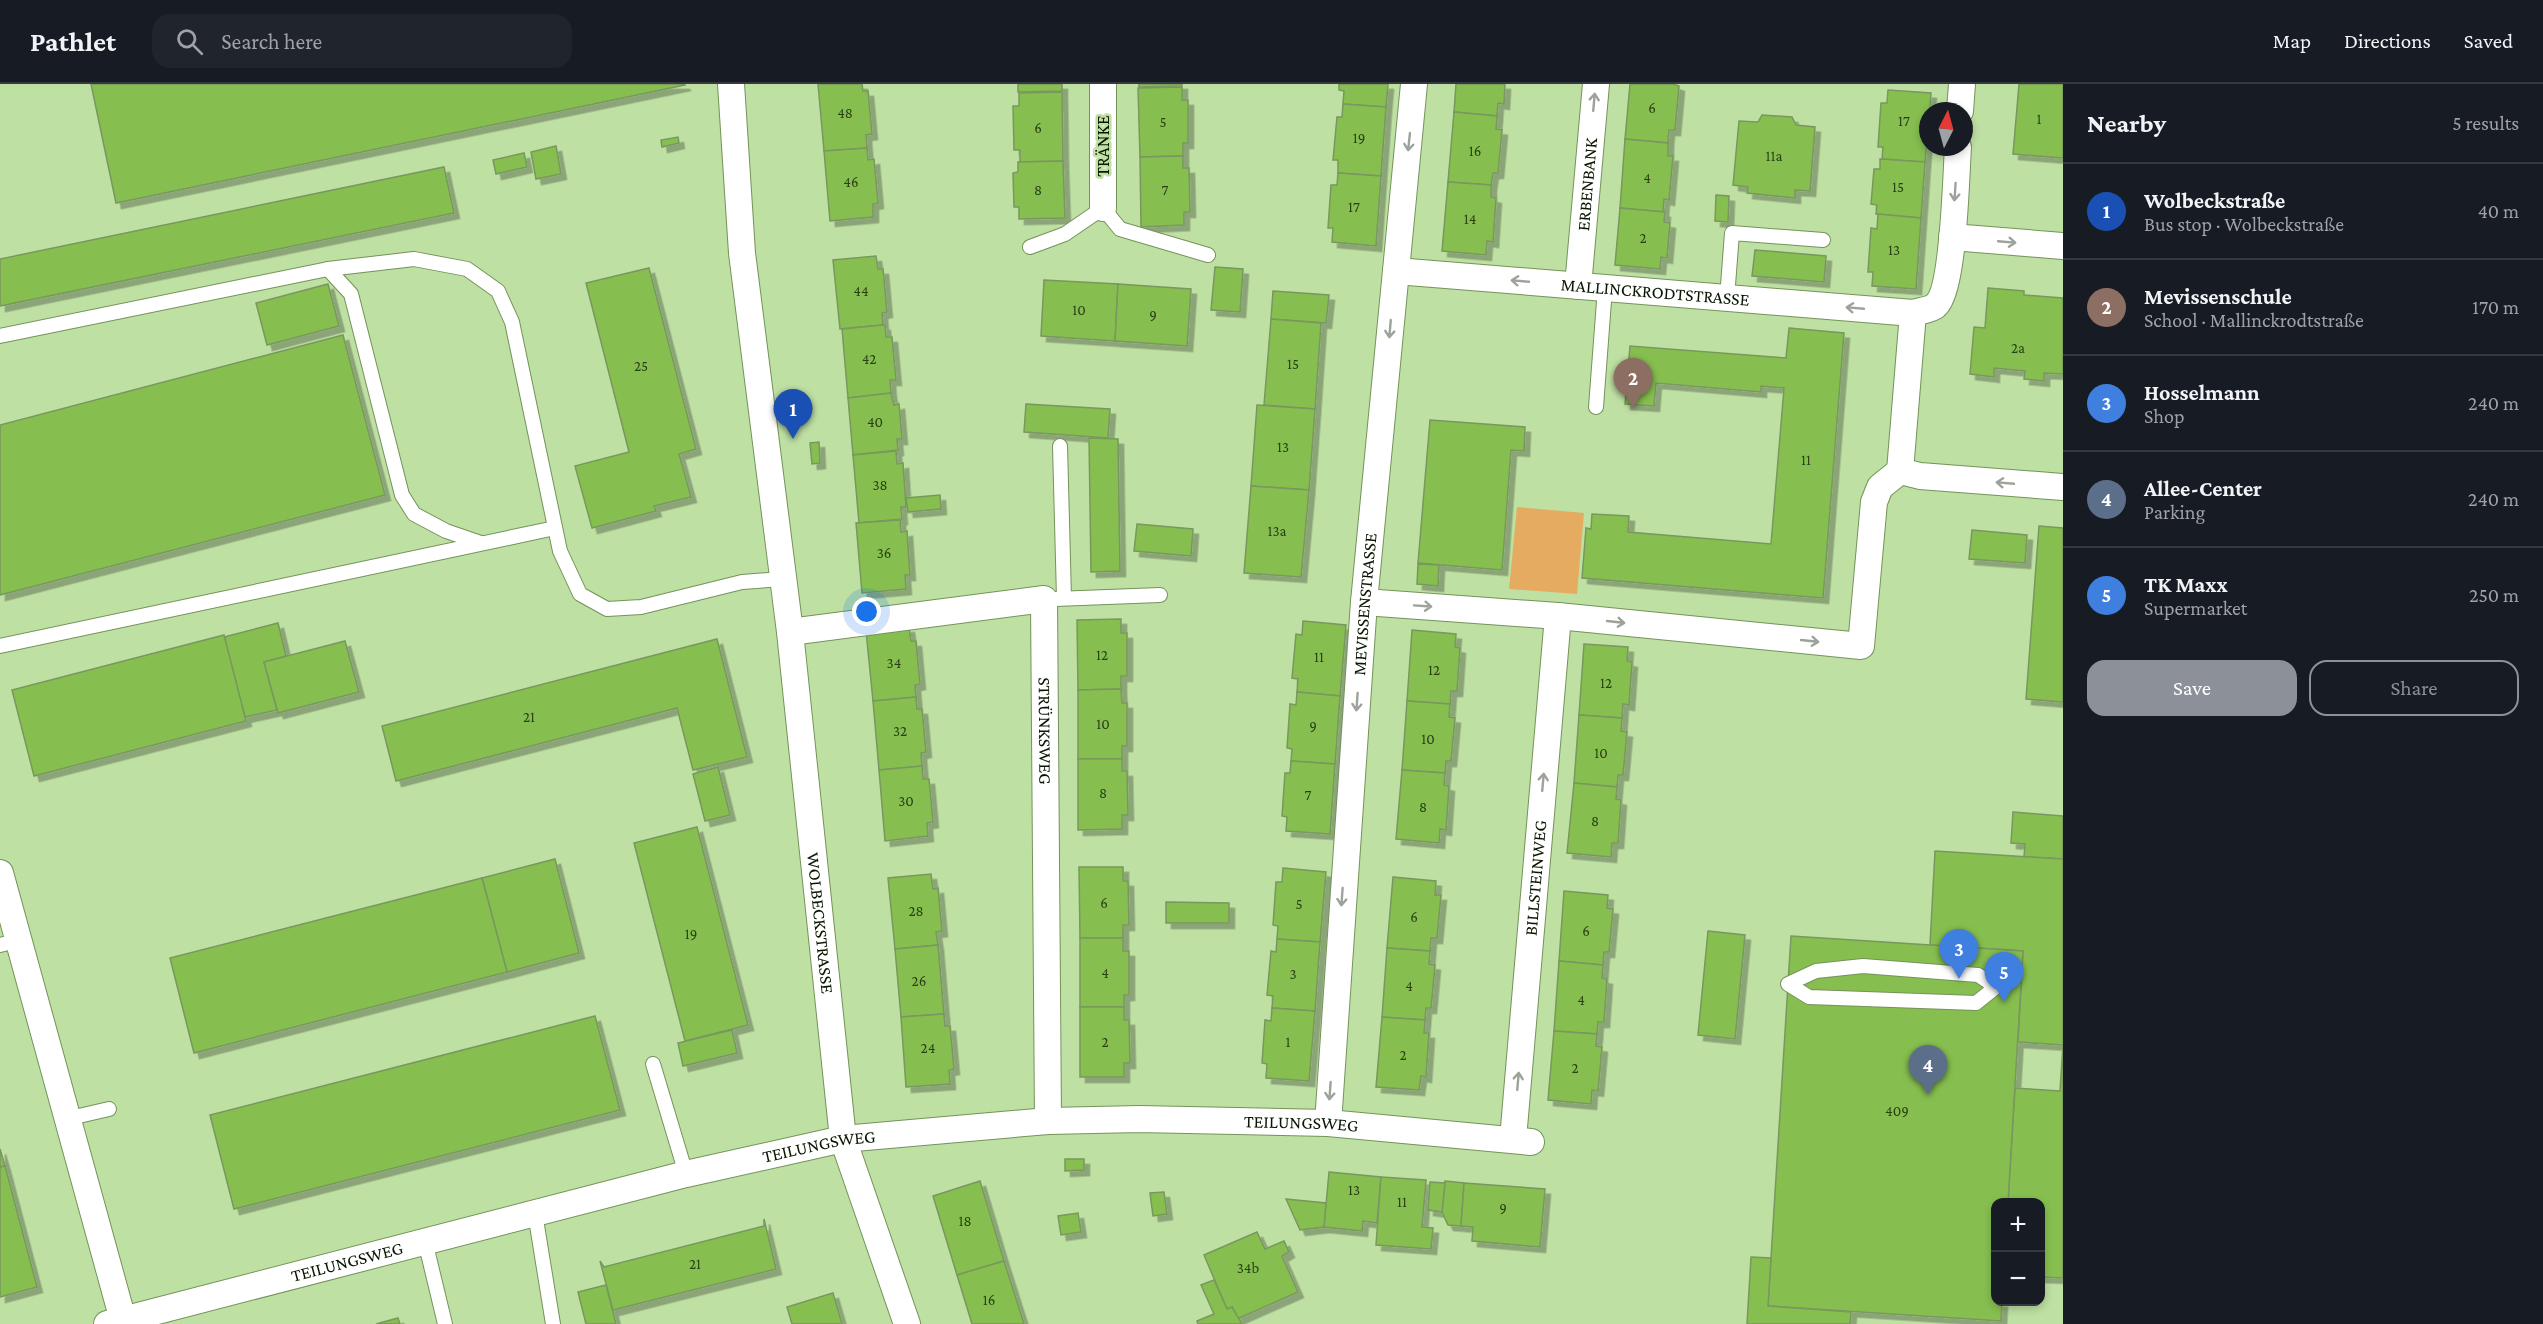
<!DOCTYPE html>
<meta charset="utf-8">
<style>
:root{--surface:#171b24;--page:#20242c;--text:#f1f3f6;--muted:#9ea1a6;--line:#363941;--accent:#8c9099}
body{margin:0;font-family:"Crimson Pro",serif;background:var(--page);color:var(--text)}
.controls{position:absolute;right:18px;bottom:18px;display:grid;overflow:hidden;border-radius:12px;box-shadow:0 3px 9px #0003}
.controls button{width:54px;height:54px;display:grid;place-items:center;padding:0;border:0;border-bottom:2px solid var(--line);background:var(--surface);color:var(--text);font:30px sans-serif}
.compass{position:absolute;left:1919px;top:18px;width:54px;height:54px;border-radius:50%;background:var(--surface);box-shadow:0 3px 9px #0003;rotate:6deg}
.you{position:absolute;left:867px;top:528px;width:21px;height:21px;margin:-15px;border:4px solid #fff;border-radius:50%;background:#1a73e8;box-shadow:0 0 0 9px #1a73e833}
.badge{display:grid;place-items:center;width:39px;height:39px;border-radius:50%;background:var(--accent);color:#fff;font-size:20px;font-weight:700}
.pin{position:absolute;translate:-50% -50px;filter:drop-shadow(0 2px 3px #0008)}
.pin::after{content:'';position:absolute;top:32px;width:21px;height:18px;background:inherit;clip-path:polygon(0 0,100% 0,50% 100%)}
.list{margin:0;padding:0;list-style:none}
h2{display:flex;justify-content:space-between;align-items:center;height:78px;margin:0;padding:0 24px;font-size:26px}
h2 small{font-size:20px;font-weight:400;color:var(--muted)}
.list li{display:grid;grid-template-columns:39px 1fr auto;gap:18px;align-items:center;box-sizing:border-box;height:96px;padding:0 24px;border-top:2px solid var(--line)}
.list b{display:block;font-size:22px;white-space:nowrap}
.list p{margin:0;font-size:20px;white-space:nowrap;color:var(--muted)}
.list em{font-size:20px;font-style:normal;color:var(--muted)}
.actions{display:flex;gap:12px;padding:18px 24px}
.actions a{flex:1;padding:14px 0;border:2px solid var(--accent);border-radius:18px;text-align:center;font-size:21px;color:var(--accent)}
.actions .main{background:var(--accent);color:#fff}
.icon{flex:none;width:33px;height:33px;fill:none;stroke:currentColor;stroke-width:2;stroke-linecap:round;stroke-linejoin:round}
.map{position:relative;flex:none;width:2063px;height:1240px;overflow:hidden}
header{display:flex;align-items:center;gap:36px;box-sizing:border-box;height:84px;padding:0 30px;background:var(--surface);border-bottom:2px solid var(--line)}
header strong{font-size:28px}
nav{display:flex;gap:33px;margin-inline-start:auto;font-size:21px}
.search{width:420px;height:54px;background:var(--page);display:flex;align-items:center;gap:15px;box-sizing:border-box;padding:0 21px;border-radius:18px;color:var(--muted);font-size:22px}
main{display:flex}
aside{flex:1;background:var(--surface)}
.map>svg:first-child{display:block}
.green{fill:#e5ac61}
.building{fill:#86bf4f;stroke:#78985e;stroke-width:1.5;filter:url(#shadow)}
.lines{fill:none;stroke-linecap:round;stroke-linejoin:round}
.lane-casing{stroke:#74935a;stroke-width:16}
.street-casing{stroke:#74935a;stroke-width:28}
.lane{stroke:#fff;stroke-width:14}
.street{stroke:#fff;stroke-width:26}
.oneway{stroke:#9da29a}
.labels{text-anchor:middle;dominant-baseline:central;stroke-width:5;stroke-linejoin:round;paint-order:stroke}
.number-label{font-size:15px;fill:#294015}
.street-label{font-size:18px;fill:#0a1602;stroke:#bee0a3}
</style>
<header>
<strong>Pathlet</strong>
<div class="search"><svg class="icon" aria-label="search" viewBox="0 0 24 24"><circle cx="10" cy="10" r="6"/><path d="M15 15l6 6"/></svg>Search here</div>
<nav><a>Map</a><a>Directions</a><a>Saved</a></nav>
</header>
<main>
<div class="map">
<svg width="2063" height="1240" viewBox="0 0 2063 1240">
<defs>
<filter id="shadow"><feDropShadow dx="5.5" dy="5.5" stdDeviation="0" flood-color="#0004"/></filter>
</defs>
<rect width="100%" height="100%" fill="#bee0a3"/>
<polygon class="green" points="1517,423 1584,429 1577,510 1509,505"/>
<g class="building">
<polygon points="91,0 684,0 685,1 116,119"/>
<polygon points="818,0 862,0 863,7 868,7 872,50 866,51 867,64 824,67"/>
<polygon points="1018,0 1062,0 1062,7 1018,8"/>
<polygon points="1139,0 1182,0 1182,2 1139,3"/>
<polygon points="1339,0 1388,0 1386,23 1343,20 1344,7 1339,6"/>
<polygon points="1456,0 1505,0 1504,20 1498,19 1497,32 1454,28"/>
<polygon points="1630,0 1673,0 1679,2 1675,46 1669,46 1668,59 1625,55"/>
<polygon points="2019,0 2063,0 2063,74 2013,70"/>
<polygon points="1182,3 1182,16 1188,16 1188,59 1183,59 1183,72 1140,73 1138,4"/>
<polygon points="1888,6 1931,9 1925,78 1882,75 1883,63 1878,63 1881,19 1887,19"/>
<polygon points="1062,8 1063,77 1020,78 1020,66 1014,66 1013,22 1019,22 1019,9"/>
<polygon points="1343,20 1386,23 1381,92 1338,89 1338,76 1333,76 1337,33 1342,33"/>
<polygon points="1454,28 1497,32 1496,45 1502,46 1498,89 1493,89 1491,101 1448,98"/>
<polygon points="1762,31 1792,33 1796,41 1815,43 1810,107 1795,106 1795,114 1747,109 1748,103 1733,101 1739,37 1758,38"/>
<polygon points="678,53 679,59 662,63 661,56"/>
<polygon points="1625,55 1668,59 1668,72 1673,72 1669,116 1664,115 1663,128 1620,124"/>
<polygon points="556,62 561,90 536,95 531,68"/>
<polygon points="867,64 868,76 874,75 878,119 873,120 873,133 830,137 824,67"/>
<polygon points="524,69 527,83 496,90 493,76"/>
<polygon points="1183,72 1183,84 1189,84 1190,128 1184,128 1184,141 1141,143 1140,73"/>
<polygon points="1880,75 1925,78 1921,134 1876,130 1877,121 1871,120 1874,85 1880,85"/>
<polygon points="1063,77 1065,134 1019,135 1019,123 1014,123 1013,89 1018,88 1018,78"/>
<polygon points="444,83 454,129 0,222 0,175"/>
<polygon points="1338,89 1381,92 1376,162 1332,158 1333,144 1328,144 1331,101 1337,101"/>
<polygon points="1448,98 1491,101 1491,113 1496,114 1493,158 1487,157 1486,171 1442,167"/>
<polygon points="1716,111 1729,112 1728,138 1715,137"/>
<polygon points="1620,124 1665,128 1664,138 1670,139 1667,174 1661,173 1660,185 1615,181"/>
<polygon points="1878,130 1921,134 1916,205 1872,202 1873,188 1868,188 1871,144 1877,145"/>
<polygon points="1755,166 1826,172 1824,198 1752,192"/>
<polygon points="876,172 878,185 883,185 887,228 882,229 883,241 840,245 833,176"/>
<polygon points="1215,183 1243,185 1240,228 1211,226"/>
<polygon points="649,184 696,365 679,370 691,413 654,422 656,427 592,444 575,382 629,368 586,199"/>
<polygon points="1044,196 1118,200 1115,257 1041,252"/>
<polygon points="328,200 339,242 267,261 256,219"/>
<polygon points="1118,200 1191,205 1187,262 1115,257"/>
<polygon points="1988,204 2024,207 2024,211 2063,214 2063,290 2044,289 2044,297 2024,295 2025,287 1994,284 1994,293 1970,290 1974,243 1985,244"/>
<polygon points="1273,207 1329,211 1326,239 1271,235"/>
<polygon points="1271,235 1321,239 1315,325 1264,321"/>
<polygon points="883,241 885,241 886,253 892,253 896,296 890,296 891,309 848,314 842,245"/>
<polygon points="1789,244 1844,249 1823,514 1582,494 1586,444 1591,445 1592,430 1629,432 1628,448 1771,460 1784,304 1761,302 1761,308 1656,299 1654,322 1625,320 1630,262 1786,274"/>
<polygon points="343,251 385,411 0,511 0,341"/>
<polygon points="891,309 894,321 899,320 902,355 897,355 898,366 853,371 848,314"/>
<polygon points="1026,320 1110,325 1108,354 1024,348"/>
<polygon points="1257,321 1315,325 1309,406 1251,402"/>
<polygon points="1430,336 1525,343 1524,367 1511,366 1502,486 1418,479"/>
<polygon points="1089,354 1118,355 1120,487 1091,488"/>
<polygon points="819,358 820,379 812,380 810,359"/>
<polygon points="896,367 897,380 903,379 906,423 901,423 902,435 859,439 853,371"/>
<polygon points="1251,402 1309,406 1301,493 1244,489"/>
<polygon points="940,411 941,425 908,428 906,414"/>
<polygon points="900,436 901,448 907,447 910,491 905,491 906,505 862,509 856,439"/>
<polygon points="1137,440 1193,445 1191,472 1134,467"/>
<polygon points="2039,442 2063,444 2063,618 2026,615"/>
<polygon points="1972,446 2027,451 2025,479 1969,475"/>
<polygon points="1418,480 1439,481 1438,502 1417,500"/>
<polygon points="1121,535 1121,549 1127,549 1127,592 1121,592 1121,605 1078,606 1077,536"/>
<polygon points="1303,537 1346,541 1340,612 1297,608 1298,595 1292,594 1296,550 1302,551"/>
<polygon points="278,539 286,572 264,578 277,626 245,633 224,553"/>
<polygon points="909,543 911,557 916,557 920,600 915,601 916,613 873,617 866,547"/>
<polygon points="1412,546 1456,550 1455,563 1460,564 1457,607 1451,607 1450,620 1407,617"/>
<polygon points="224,551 246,637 34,692 12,606"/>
<polygon points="717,555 747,673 693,686 677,624 396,697 382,642"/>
<polygon points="345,557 359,608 278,629 264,578"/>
<polygon points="1584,560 1628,563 1627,577 1632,578 1629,621 1623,620 1622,634 1579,631"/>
<polygon points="1121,605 1122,619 1127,619 1127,662 1122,662 1122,675 1078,675 1078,606"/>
<polygon points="1297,608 1340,612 1335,680 1291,677 1292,665 1287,664 1290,620 1296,621"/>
<polygon points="916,613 917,625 922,625 926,668 921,669 922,682 879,686 873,617"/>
<polygon points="1407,617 1450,620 1449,633 1455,634 1451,677 1446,677 1445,689 1402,686"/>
<polygon points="1579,631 1622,634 1621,647 1627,648 1623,691 1618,691 1617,703 1574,699"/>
<polygon points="1078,675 1122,675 1122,687 1127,687 1128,731 1122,731 1122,745 1078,746"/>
<polygon points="1291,677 1335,680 1330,750 1286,747 1287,733 1282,732 1285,689 1290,689"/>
<polygon points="922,682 923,695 929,695 933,738 927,739 928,752 885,757 879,686"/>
<polygon points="718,683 730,731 705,737 693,690"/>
<polygon points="1402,686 1445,689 1444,701 1449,702 1446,746 1440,745 1439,759 1396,755"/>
<polygon points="1574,699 1617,703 1616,715 1621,716 1618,759 1612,759 1611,773 1567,769"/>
<polygon points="2013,728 2063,732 2063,775 2024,773 2025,760 2011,759"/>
<polygon points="697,743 748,941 685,957 634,759"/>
<polygon points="1935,767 2063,775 2063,1194 2040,1193 2040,1118 2008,1118 2015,1004 2060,1007 2063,961 2018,958 2023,867 1930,861"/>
<polygon points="555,775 579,869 507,888 482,794"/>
<polygon points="1079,783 1123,783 1123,797 1128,797 1129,841 1123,841 1123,854 1080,854"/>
<polygon points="1283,784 1326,788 1320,858 1277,855 1278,842 1273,841 1276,798 1282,798"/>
<polygon points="931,790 933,805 938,804 942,847 936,848 938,861 895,865 888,794"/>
<polygon points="1393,793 1436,797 1435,811 1441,811 1437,854 1431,854 1430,867 1387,864"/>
<polygon points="482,794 507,888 194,969 170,874"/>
<polygon points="1564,807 1608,811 1607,824 1613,825 1609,868 1604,868 1603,881 1559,877"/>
<polygon points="1166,818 1229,819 1229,839 1166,839"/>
<polygon points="1708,847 1745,851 1735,955 1698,951"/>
<polygon points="1791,852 2023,867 2008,1118 1996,1118 1996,1218 2002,1218 2001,1237 1768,1222"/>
<polygon points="1080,854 1123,854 1123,867 1129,867 1129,911 1124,911 1124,923 1080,923"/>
<polygon points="1277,855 1320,858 1315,927 1272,924 1273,912 1267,911 1271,867 1276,868"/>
<polygon points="938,861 944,930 901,933 895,865"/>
<polygon points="1387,864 1430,867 1429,880 1435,881 1431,924 1426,924 1425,936 1382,933"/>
<polygon points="1559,877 1603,881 1602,894 1607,895 1604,938 1598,938 1597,950 1554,947"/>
<polygon points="1080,923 1124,923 1124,936 1129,936 1130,979 1124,979 1124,993 1080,993"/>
<polygon points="1272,924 1315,927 1309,997 1266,994 1267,980 1262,979 1265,936 1271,937"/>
<polygon points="944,930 945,942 950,942 954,985 949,986 950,1000 906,1003 901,933"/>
<polygon points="595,932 620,1026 234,1125 210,1031"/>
<polygon points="1382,933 1425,936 1424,949 1429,949 1426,993 1421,992 1419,1006 1376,1003"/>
<polygon points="732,946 737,969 683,982 678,959"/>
<polygon points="1554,947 1597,950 1596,962 1602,963 1598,1007 1592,1006 1591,1020 1548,1016"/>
<polygon points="0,1065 5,1082 0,1083"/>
<polygon points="1065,1075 1084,1075 1084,1086 1065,1087"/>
<polygon points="5,1082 37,1203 0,1213 0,1083"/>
<polygon points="1329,1088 1381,1093 1377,1139 1363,1137 1362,1147 1324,1143"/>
<polygon points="1381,1093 1426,1096 1422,1143 1433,1144 1431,1165 1376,1161"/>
<polygon points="980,1097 1004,1177 957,1191 933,1112"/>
<polygon points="1445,1097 1464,1099 1461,1142 1448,1141 1442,1128"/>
<polygon points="1430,1098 1445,1099 1442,1128 1428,1126"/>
<polygon points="1464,1099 1545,1105 1540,1163 1472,1157 1473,1143 1461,1142"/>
<polygon points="1164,1108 1167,1130 1153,1132 1150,1109"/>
<polygon points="1286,1115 1326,1119 1324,1143 1300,1146"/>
<polygon points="1078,1129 1081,1148 1061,1151 1058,1132"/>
<polygon points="764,1135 776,1185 613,1226 600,1177 604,1183 764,1142"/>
<polygon points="1257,1148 1265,1165 1284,1157 1289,1168 1282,1172 1298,1208 1237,1235 1232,1223 1227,1225 1204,1171"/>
<polygon points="1751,1173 1771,1174 1768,1222 1851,1228 1850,1240 1747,1240"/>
<polygon points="1004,1177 1024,1240 972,1240 957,1191"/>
<polygon points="1214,1196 1227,1225 1232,1223 1242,1240 1198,1240 1197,1237 1214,1230 1201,1201"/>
<polygon points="606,1201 616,1240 586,1240 578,1208"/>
<polygon points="833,1209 842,1240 792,1240 787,1223"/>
<polygon points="398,1234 400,1240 376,1240"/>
</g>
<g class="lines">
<defs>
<g id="lane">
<polyline points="1030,163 1065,150 1103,124 1120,145 1208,171"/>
<polyline points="328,185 351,210 402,411 414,430 446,447 481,459"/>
<polyline points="1727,214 1732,149 1823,156"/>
<polyline points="0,252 328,185 414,175 467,185 498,207 512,238 560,467 580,510 607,525 641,523 742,498 783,495"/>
<polyline points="1596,323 1605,204"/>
<polyline points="1060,362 1064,514"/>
<polyline points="1055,515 1160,511"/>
<polyline points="0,562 555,444"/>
<polyline points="0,861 20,856"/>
<polygon points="1863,882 1978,891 1996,903 1976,919 1809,913 1788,900 1816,887"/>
<polyline points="653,980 686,1090"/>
<polyline points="70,1034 109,1025"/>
<polyline points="535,1129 553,1240"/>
<polyline points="425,1157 445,1240"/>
</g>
<g id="street">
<path id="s1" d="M731,0L742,169L790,548L843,1055L907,1240"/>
<polyline points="1103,0 1103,124"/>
<polyline points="1960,27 1962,0"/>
<polyline points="1952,153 2063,162"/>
<path id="s2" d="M1396,187L1913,229"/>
<path id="s3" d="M1578,202L1596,0"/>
<polyline points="1900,387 1920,392 2063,403"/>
<path d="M1364,518L1558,532L1861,562L1874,418L1880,403L1900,387L1913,229C1919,227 1930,226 1935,222C1954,207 1956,91 1958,63"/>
<path id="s4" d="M790,548L1044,515L1048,1037"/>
<polyline points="0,789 123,1236"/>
<path id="s5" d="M1328,1039L1364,518L1414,0"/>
<path id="s6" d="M1513,1055L1558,532"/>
<path id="s7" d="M107,1240L686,1090L843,1055L1048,1037L1139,1035L1328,1039L1531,1058"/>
</g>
</defs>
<use href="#lane" class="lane-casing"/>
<use href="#street" class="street-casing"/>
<use href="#lane" class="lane"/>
<use href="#street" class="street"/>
</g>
<defs><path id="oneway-shaft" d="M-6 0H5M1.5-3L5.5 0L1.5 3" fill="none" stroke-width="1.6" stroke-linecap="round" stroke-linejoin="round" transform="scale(1.5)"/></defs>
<g class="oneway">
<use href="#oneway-shaft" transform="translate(1594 18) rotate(-85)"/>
<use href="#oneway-shaft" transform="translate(1409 58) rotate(96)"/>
<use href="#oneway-shaft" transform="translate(1955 108) rotate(94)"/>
<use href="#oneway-shaft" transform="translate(2007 158) rotate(5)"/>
<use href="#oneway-shaft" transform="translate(1520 197) rotate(-175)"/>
<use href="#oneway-shaft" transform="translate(1855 224) rotate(-175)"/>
<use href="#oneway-shaft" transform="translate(1390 245) rotate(95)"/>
<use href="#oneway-shaft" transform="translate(2005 399) rotate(-175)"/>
<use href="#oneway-shaft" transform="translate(1423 522) rotate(4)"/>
<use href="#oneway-shaft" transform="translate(1616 538) rotate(6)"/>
<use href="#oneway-shaft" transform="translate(1810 557) rotate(6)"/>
<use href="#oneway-shaft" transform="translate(1357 618) rotate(94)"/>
<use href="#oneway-shaft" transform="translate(1543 698) rotate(-85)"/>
<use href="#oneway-shaft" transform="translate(1342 813) rotate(94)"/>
<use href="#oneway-shaft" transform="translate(1518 997) rotate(-85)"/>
<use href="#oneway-shaft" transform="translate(1330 1007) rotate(94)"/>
</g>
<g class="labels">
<g class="number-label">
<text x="1652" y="24">6</text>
<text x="845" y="29">48</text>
<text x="2039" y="35">1</text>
<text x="1904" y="37">17</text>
<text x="1163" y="38">5</text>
<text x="1038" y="44">6</text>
<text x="1359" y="54">19</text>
<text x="1475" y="67">16</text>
<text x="1774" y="72">11a</text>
<text x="1647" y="94">4</text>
<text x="851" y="98">46</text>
<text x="1898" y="103">15</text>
<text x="1038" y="106">8</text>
<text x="1165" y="106">7</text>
<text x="1354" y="123">17</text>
<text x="1470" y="135">14</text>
<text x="1643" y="154">2</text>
<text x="1894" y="166">13</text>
<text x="861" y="207">44</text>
<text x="1079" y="226">10</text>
<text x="1153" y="231">9</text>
<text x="2018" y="264">2a</text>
<text x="869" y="275">42</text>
<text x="1293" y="280">15</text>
<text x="641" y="282">25</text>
<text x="875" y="338">40</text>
<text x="1283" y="363">13</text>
<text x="1806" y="376">11</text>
<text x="880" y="401">38</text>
<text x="1277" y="447">13a</text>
<text x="884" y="469">36</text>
<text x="1102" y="571">12</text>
<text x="1319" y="573">11</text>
<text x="894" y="579">34</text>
<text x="1434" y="586">12</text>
<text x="1606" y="599">12</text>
<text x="529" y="633">21</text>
<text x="1103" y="640">10</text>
<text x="1313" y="642">9</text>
<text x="900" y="647">32</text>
<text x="1428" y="655">10</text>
<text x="1601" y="669">10</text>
<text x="1103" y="709">8</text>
<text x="1308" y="711">7</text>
<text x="906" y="717">30</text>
<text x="1423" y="723">8</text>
<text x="1595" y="737">8</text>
<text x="1104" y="819">6</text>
<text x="1299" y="820">5</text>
<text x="916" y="827">28</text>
<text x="1414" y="833">6</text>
<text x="1586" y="847">6</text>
<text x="691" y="850">19</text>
<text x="1105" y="889">4</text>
<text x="1293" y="890">3</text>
<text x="919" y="897">26</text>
<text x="1409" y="902">4</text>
<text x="1581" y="916">4</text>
<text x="1105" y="958">2</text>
<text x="1288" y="958">1</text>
<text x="928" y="964">24</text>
<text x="1403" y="971">2</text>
<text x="1575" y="984">2</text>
<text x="1897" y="1027">409</text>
<text x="1354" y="1106">13</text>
<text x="1402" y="1118">11</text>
<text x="1503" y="1124">9</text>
<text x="965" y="1137">18</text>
<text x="695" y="1180">21</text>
<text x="1248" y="1184">34b</text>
<text x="989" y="1216">16</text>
</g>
<g class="street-label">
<text transform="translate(1103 62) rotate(-90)">TRÄNKE</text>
<text stroke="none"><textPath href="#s3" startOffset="102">ERBENBANK</textPath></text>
<text stroke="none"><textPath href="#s2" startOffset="260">MALLINCKRODTSTRASSE</textPath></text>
<text stroke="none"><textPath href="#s5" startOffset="520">MEVISSENSTRASSE</textPath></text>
<text stroke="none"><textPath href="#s4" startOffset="388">STRÜNKSWEG</textPath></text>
<text stroke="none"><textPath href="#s6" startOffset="262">BILLSTEINWEG</textPath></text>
<text stroke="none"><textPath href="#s1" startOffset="844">WOLBECKSTRASSE</textPath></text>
<text stroke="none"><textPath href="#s7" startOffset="1218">TEILUNGSWEG</textPath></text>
<text stroke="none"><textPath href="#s7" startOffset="734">TEILUNGSWEG</textPath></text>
<text stroke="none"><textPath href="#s7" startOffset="248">TEILUNGSWEG</textPath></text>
</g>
</g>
</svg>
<div class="controls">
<button>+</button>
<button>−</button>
</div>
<svg class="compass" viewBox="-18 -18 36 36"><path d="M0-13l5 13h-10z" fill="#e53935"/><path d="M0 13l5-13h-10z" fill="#9ea1a6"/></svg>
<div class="you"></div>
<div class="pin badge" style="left:793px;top:355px;background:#1a4fb4">1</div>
<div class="pin badge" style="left:1633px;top:324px;background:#8d6e63">2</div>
<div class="pin badge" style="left:1959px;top:895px;background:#3f7fe0">3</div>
<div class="pin badge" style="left:1928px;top:1011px;background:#5c6f8a">4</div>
<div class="pin badge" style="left:2004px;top:918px;background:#3f7fe0">5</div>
</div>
<aside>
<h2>Nearby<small>5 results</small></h2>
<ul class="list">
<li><span class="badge" style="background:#1a4fb4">1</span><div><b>Wolbeckstraße</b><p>Bus stop · Wolbeckstraße</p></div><em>40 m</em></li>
<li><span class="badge" style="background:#8d6e63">2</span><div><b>Mevissenschule</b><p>School · Mallinckrodtstraße</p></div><em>170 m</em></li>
<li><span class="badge" style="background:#3f7fe0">3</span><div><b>Hosselmann</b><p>Shop</p></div><em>240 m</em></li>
<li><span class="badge" style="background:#5c6f8a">4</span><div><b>Allee-Center</b><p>Parking</p></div><em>240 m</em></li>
<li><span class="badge" style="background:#3f7fe0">5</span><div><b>TK Maxx</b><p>Supermarket</p></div><em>250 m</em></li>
</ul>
<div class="actions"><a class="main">Save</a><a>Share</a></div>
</aside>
</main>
